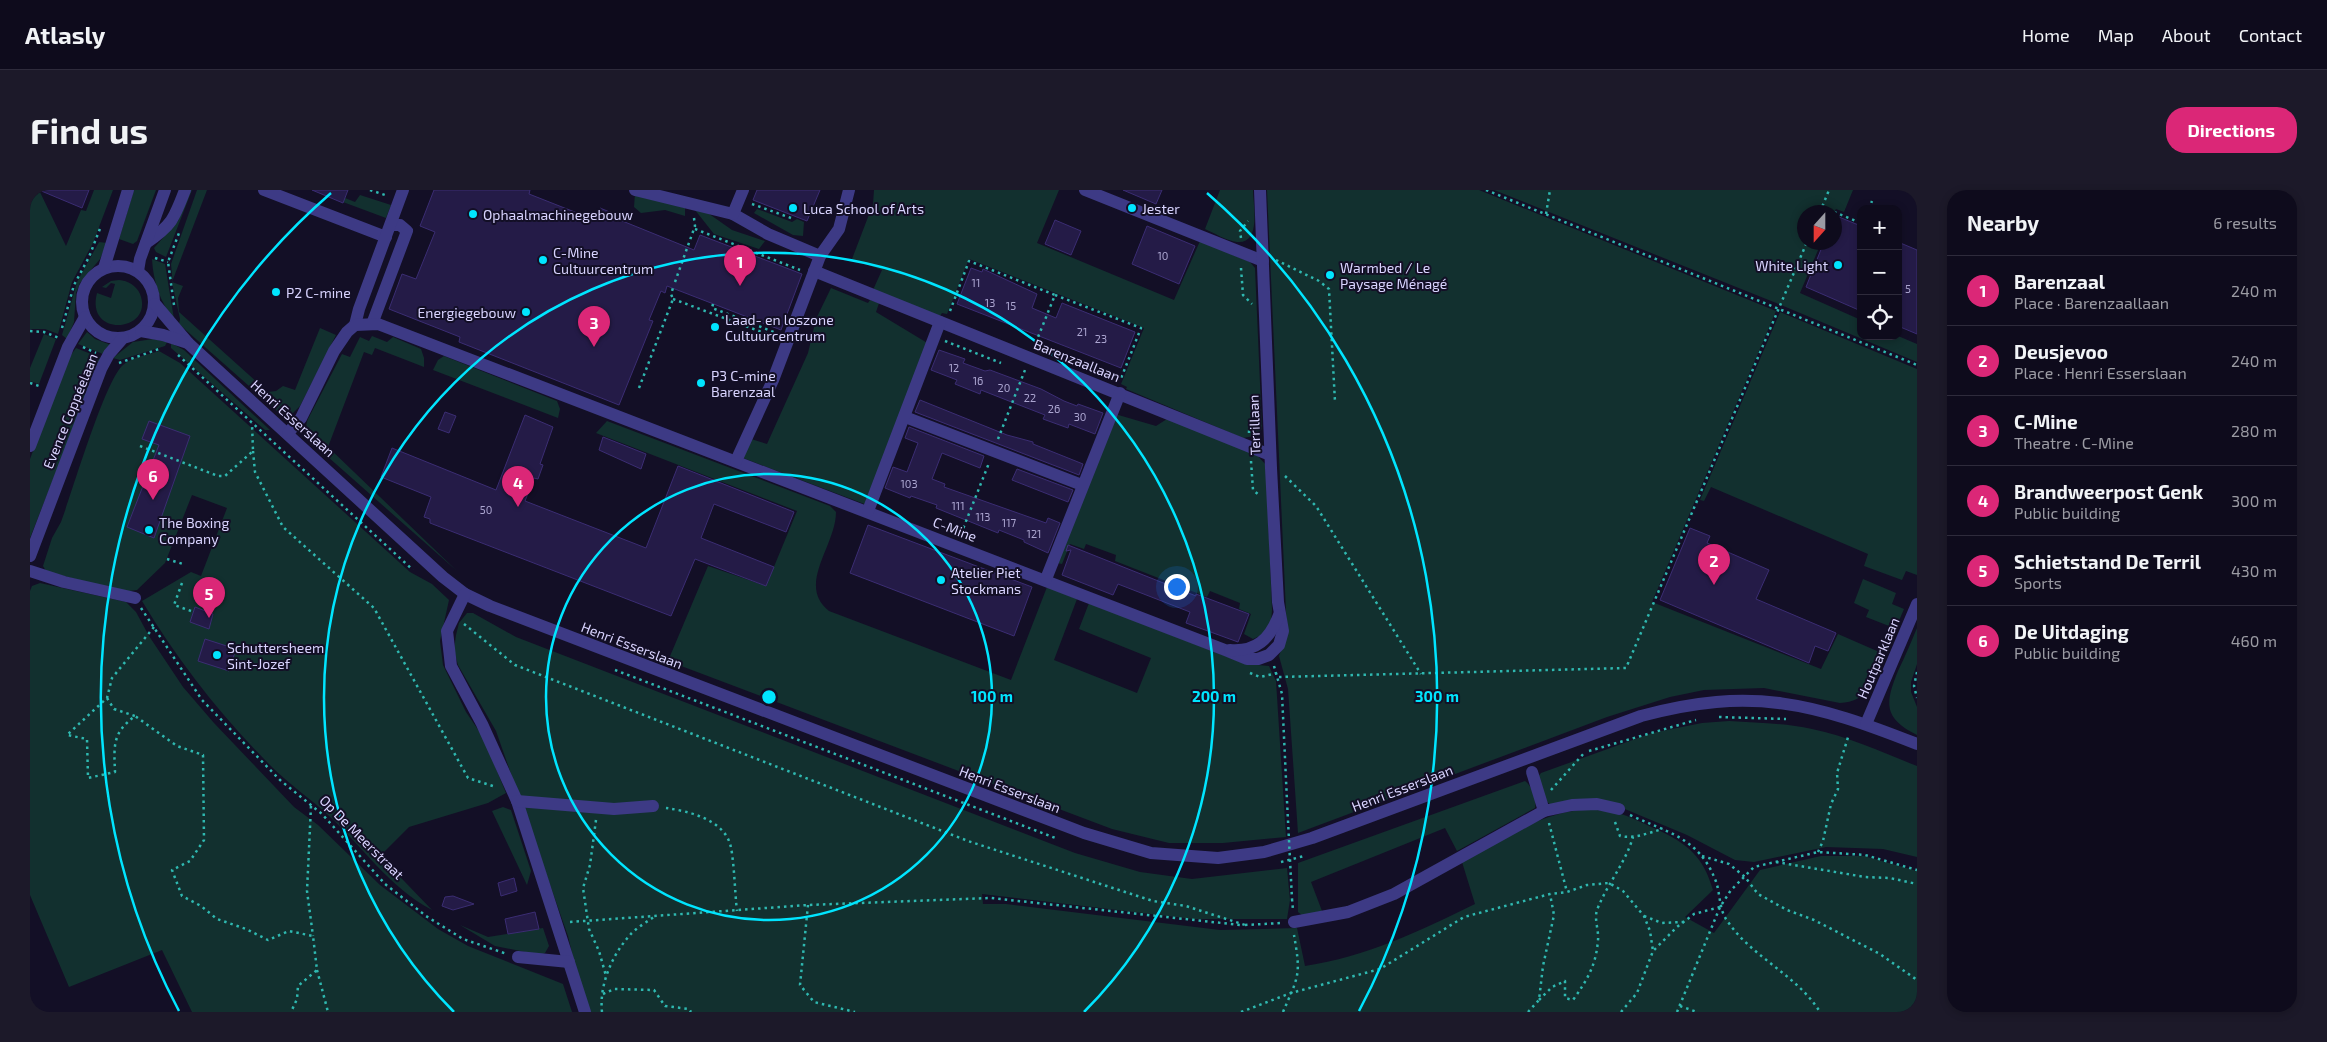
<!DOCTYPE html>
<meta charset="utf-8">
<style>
:root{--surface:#0e0b1c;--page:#1c1929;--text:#f1f3f6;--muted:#9b9ba3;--line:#2e2b3b;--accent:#db2777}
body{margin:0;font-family:"Exo 2",sans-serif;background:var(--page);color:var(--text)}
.controls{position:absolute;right:15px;top:15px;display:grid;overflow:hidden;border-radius:10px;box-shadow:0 2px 8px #0003}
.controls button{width:45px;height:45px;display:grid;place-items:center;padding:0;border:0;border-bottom:1px solid var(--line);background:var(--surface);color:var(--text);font:25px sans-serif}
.compass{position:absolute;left:1767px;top:15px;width:45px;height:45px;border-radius:50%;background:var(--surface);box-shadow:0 2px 8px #0003;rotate:201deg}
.you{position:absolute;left:1146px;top:396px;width:18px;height:18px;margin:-12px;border:4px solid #fff;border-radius:50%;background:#1a73e8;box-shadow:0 0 0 8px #1a73e833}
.badge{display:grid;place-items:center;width:32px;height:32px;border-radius:50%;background:var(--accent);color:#fff;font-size:16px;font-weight:700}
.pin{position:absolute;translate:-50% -41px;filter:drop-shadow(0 1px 2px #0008)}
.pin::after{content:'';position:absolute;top:26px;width:18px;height:15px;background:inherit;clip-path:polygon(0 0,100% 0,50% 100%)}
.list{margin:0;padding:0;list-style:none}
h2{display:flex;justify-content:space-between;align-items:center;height:65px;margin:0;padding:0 20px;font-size:21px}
h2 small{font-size:16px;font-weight:400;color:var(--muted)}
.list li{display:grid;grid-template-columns:32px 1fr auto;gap:15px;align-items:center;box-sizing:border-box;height:70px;padding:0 20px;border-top:1px solid var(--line)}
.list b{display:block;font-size:19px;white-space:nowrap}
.list p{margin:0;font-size:16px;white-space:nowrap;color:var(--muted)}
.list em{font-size:16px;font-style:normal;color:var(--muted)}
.icon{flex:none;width:28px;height:28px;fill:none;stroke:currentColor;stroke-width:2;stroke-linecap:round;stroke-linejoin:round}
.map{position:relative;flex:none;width:1887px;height:822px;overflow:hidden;border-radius:20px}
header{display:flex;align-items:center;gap:30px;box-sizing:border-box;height:70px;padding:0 25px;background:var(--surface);border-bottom:1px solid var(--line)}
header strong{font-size:24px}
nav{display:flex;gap:28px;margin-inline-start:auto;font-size:18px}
.intro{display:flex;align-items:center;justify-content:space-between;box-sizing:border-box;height:120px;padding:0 30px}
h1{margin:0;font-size:35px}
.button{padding:12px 22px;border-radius:20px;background:var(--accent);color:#fff;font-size:18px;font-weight:700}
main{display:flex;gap:30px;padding:0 30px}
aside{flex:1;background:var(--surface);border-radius:20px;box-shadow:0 2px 8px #0003}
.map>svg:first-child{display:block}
.green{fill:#12302f}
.building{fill:#241b47;stroke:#3b2d73}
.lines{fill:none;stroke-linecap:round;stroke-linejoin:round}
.path{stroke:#2fb8b0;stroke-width:2.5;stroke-dasharray:2.5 4;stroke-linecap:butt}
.minor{stroke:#3d3a85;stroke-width:12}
.path-bridge{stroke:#2fb8b0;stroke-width:2.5;stroke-dasharray:2.5 4;stroke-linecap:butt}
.ring{fill:none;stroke:#00e5ff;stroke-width:2.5}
.poi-dot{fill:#00e5ff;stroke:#130f26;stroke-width:2}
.labels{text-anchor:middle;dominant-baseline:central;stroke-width:4;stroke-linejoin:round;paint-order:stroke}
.number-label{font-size:11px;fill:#aca6d1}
.poi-label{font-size:14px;fill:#d9d4ff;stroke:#130f26;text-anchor:start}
.street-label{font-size:14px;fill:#d9d4ff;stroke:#130f26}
.centre{fill:#00e5ff;stroke:#130f26;stroke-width:2.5}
.ring-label{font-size:15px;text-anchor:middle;font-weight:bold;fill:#00e5ff;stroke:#130f26;stroke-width:4;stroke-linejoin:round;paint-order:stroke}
</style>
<header>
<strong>Atlasly</strong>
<nav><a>Home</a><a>Map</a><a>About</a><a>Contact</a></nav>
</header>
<div class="intro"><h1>Find us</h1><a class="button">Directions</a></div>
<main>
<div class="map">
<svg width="1887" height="822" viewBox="0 0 1887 822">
<rect width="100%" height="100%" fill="#130f26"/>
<g class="green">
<polygon points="0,0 9,0 36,56 51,20 56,21 64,0 83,0 63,53 42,92 28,144 15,139 0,139"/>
<polygon points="104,0 126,0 107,51 103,54 89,49"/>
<polygon points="160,0 162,0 136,67 126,62 124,58 148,31"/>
<polygon points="167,0 177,0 142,92 153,96 148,108 149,122 238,202 246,201 253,196 265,200 290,138 306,145 270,216 262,224 252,224 247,221 149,134 150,129 143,97 141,74"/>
<polygon points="844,0 1029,0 1007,53 1144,110 1170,51 1220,72 1225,78 1232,239 1224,246 1213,248 1096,199 1097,197 1091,194 1114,138 939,69 917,124 912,123 910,126 843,100 852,80 822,69 843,14"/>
<path d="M1190,0H1223C1223,15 1232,54 1207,52C1197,51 1184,43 1175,39Z"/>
<path d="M1237,0H1449L1746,121L1622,412L1791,479L1808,444L1847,461L1853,471C1844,492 1837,512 1810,513L1734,498L1674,500L1640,507L1577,527L1268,643L1258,499L1249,466L1257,444Z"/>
<polygon points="1464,0 1823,0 1814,22 1806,19 1804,22 1774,22 1774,52 1791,53 1770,103 1831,130 1831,146 1868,146 1887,154 1887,172 1751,115"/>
<polygon points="605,3 655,18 655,26 635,20 611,23 604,17"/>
<polygon points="330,5 361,15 356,28 313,12 315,8 325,12"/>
<polygon points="727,19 762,32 767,29 774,32 773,46 763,45 724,23"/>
<polygon points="665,20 675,21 702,40 735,51 729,59 684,44"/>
<polygon points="69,52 77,53 70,69 50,93 46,103 44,132 37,149 32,145 47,92"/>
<path d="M122,69L135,74L144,129C130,113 123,90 122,69Z"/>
<path d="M89,90C98,91 106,95 110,104C125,142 55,149 67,103L81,108L85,94L81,93L76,98L72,97L81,91Z"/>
<polygon points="801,98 838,113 840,110 849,113 846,122 899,154 837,315 713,268 721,249 737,254 778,163 786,129"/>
<polygon points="1750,122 1887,179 1887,385 1876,381 1872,390 1834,376 1838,364 1681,297 1674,311 1670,310"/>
<polygon points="57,142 65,149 81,155 73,164 48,154"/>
<polygon points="14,144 26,149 9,194 0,191 0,178"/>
<path d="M342,146L357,152L363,147L391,159L394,168V177L345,158L342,165L334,162L298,257L427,381L280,251C275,244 275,237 278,229L312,164L320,167L330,147L339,151Z"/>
<polygon points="123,149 137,152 135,156 90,170 83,168 103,152"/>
<polygon points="141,153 154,160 240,240 235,240 141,158"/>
<polygon points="46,158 71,168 0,348 0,269 38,169"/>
<path d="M129,161L150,173L380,382L402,394L419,410L410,451L413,475L436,522L453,547L476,603L458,613L379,637L350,666L402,720C359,697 333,657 298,625C282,610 263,597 246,581C195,531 149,473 112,411L161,382L171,386L197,318L162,305L135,373L107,400L92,402L16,381L13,376L22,348L31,332C42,303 75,190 93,175C102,167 118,165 129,161Z"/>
<polygon points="414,166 527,211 530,219 528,228 403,180 408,170"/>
<polygon points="1085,224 1126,236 1137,229 1225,263 1236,275 1242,420 1241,432 1236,443 1223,449 1214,444 1221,424 1209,419 1210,413 1180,401 1177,407 1085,371 1086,365 1056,354 1054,359 1040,354 1032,374 1027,373"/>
<path d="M577,231L800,316L806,322C806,356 766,395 799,421L981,490L1017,397L1047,409L1024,470L1107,503L1121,468L1049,439L1059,413L1216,474L1239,476L1246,491L1256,647L1193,653H1139L1082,639L638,471L678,376L736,396L767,321L566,243Z"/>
<polygon points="1833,389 1866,403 1862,414 1874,419 1868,433 1859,436 1836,427 1839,420 1824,413"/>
<polygon points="10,393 96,412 106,422 119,446 153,497 184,533 264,617 288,635 350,695 408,739 438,756 533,794 542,822 162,822 132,760 39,797 0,705 0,401 2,396"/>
<path d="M437,423H443L486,447L1045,663L1110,682L1162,689L1257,678L1260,710L1257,729H1163L952,704L953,714H976L1190,740L1267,738L1275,776C1336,767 1390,741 1445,714L1432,672C1480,645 1528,609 1587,623C1600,626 1614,634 1626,639C1658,654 1673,666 1683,700L1655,727L1684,743L1730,680L1791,666H1834L1887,681V822H560L549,792L538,746L466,541L428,475L424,460L426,445L429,433Z"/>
<path d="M1887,438V474L1881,492V502L1887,517V545C1853,528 1855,513 1868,481C1875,467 1881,452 1887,438Z"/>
<path d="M1699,531C1727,533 1755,533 1782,539C1818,546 1853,563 1887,576V667L1853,659L1796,657L1724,672L1705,670L1657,645L1590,617L1521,615L1516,611L1507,588L1511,583L1622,543L1672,533Z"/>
<path d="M1495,591C1502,596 1507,609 1505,618L1427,661L1415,638L1281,692L1292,721L1273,726L1268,722V673Z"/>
<polygon points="473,617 481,620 501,681 497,695 462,621"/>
<polygon points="430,735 458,747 513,738 519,756 515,763 510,765 465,756"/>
</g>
<g class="building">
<polygon points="9,0 59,0 52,18"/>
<polygon points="282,0 318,0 313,13"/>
<polygon points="404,0 500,0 499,4 565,30 570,18 587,25 585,28 664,60 670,45 772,84 751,140 637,96 635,103 631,101 619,130 623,131 589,215 429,152 430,147 359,119 372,84 386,89 405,42 390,36"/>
<polygon points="727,0 790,0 777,31 723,10"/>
<polygon points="1093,0 1132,0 1126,14"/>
<polygon points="1804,25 1831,36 1831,121 1776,97 1794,52 1804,52"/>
<polygon points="1025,30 1051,41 1041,65 1015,54"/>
<polygon points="1117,36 1165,56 1149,94 1102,74"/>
<polygon points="1868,52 1887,60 1887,144 1868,136"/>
<polygon points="941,78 952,82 953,79 1007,104 1002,118 1026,128 1032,113 1105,142 1091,178 927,114"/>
<polygon points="909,160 935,169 933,173 955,181 960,180 1011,199 1034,211 1047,216 1048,214 1073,223 1065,244 1039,234 1038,238 1013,229 1015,225 979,211 951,200 950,204 925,194 927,190 901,180"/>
<polygon points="890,210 977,245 1003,252 1003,254 1053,274 1049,285 885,222"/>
<polygon points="415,222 426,226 419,243 408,239"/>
<polygon points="495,225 523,237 510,274 513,275 508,289 504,288 495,311 616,358 648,276 764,322 756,342 684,314 671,348 744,377 736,396 665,369 641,426 400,333 400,329 394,327 401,307 351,287 362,258 466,300"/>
<polygon points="119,231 160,246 124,348 97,337 129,255 112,249"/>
<polygon points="879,237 954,266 950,278 912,263 902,289 915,294 914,297 1016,333 1018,328 1030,333 1018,363 994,352 994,350 969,340 968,343 906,318 907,315 881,306 880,308 855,298 863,277 877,282 888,253 875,248"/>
<polygon points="573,247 616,264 611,279 569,260"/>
<polygon points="987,279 1043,300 1038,312 982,290"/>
<polygon points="838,335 1002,397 984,446 820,383"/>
<polygon points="1660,338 1680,346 1677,353 1739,380 1726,409 1806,443 1798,461 1785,456 1779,473 1630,410"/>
<polygon points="1038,355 1166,406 1166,404 1219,424 1208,452 1156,433 1160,422 1088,394 1083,405 1032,385 1041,360 1036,361"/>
<polygon points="165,417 183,424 179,439 160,432"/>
<polygon points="175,449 206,459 199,481 168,471"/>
<polygon points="484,688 487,701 471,706 468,693"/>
<polygon points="423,706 444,714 423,720 412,716 415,707"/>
<polygon points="505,722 509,739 478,744 475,729"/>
</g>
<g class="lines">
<g class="path">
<polyline points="340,0 358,6"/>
<polyline points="1456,0 1887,175"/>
<polyline points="722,14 761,28"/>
<polyline points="1792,17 1831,33"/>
<polyline points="1839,19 1842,11"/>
<polyline points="1790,22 1799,0"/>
<polyline points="1516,24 1520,0"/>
<polyline points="665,39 770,80"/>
<polyline points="1211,48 1210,41 1218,31"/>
<polyline points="125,68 138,72"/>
<polyline points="1246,70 1289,91 1299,99 1305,212"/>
<polyline points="1211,78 1213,105 1222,114"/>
<polyline points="645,92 665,36 664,28"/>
<polyline points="1025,105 1111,138 1090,191"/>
<polyline points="643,109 745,147"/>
<polyline points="683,114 682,118 711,129 709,134"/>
<polyline points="144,115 138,72 149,43"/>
<polyline points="920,121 939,71 1025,105 1004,157"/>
<polyline points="711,129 746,143"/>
<polyline points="32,138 44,95 59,67 71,36"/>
<polyline points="0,141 14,142 29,148"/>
<polyline points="915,151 971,173"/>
<polyline points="53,157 66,163"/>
<polyline points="148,165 383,380"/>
<polyline points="89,173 129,159"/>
<polyline points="0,193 9,196"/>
<polyline points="609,198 643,109 641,104 643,98"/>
<polyline points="1219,243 1219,237 1226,229"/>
<polyline points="968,249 995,180"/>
<polyline points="110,256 188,286 195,286 223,261 222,233"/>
<polyline points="223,261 225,282 253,337 344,418 438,588 466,597"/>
<polyline points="1221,271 1223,300 1229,305"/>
<polyline points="1255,286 1286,316 1391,484"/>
<polyline points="931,344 959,273"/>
<polyline points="137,369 153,374"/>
<polyline points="152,393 144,415 161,421"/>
<polyline points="111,418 172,510 250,590 292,624 355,694 396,726 433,749 477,764"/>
<polyline points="434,434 485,475 938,651 1123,711 1156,716 1215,735"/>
<path d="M124,437L82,488L77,508L37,545L57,549L58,588L85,582C84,556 82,543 105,526L147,556L173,565L174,650L160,671L142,680L152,706L171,716L187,729L216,739L238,750L259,741L283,746L287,780L268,796L267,809L261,822"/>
<polyline points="1244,476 1252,504 1257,611"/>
<polyline points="585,480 1028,649"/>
<polyline points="1887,482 1884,496 1887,508"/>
<polyline points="1220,483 1230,487 1247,483"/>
<polyline points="1249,487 1596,478 1777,52"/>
<polyline points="77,508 84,519 105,526"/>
<polyline points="1689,527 1756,529"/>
<polyline points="1559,561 1666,530"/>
<polyline points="1521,600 1555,562"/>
<polyline points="281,616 277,701 283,746"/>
<path d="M636,618C658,621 690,629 699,651C704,661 705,707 707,721"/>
<path d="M1600,625C1636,642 1668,647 1685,689C1691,703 1688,719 1698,732C1723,768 1767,785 1790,822"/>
<polyline points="566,630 560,675 553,698 559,739 569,761 576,786"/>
<path d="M1585,632L1590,646C1606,649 1617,643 1633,639"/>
<polyline points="1519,633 1537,702"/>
<polyline points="1788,662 1793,651 1801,614 1808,599 1807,583 1819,544"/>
<polyline points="1672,666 1699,674 1715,687 1728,704 1757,720 1784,730 1850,764 1887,790"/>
<polyline points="1251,672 1274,666"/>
<polyline points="1746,672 1835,687 1860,688 1887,694"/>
<polyline points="1262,709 1263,720"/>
<polyline points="778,715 770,795 784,812 825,822"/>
<polyline points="1614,726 1632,733 1653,732"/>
<polyline points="540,732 778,715 961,708 1210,735"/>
<polyline points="1215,735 1252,733"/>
<polyline points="287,780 298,822"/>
<polyline points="573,804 584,799 624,800 635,816 659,819 661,822"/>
<path d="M1509,810L1522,797L1535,791V808L1543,810C1557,790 1566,776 1568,750C1569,741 1564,729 1567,720C1577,694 1595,674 1603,647"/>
<polyline points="1650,816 1667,822"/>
<path d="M572,822C569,795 582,765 600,745C606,738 617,732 625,726"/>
<polyline points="1211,822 1261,803 1350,779 1434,727 1520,704 1537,702 1557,695 1579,693 1593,701 1614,726 1620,741 1623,761"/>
<path d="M1253,822C1269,785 1271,785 1264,745"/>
<polyline points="1498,822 1509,810 1513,776 1524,725 1520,704"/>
<polyline points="1591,822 1607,803 1623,761 1647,737 1664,724 1690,717"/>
<polyline points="1647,822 1690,717 1701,700 1724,677 1788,662 1835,665 1887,680"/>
</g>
<g class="minor">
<polyline points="234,0 356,47"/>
<polyline points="605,0 703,24 738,44 790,66"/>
<polyline points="1055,0 1233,71"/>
<polyline points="703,24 713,0"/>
<path d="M116,53C142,35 144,29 155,0"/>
<circle cx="88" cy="112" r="36"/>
<polyline points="74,78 98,0"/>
<polyline points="108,81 110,69 135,0"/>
<polyline points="784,81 1240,265"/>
<path d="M125,114L158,153L413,387L435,404L460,416L1054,643L1121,663L1188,668L1234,662L1282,648L1611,526C1722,496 1783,513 1887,554"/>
<polyline points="342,134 377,41 370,35 361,35"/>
<polyline points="325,135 329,119 373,0"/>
<polyline points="111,141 133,145 158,153"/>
<polyline points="875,227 1052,295"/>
<polyline points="258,243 271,228 304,161 317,142 325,135 348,134 1195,460 1217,469 1228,469 1239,465 1249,455 1253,441 1248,412 1241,278 1230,0"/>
<polyline points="0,256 38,157 55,127"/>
<polyline points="706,271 743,190 790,66 809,39 819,0"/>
<polyline points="838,321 910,132"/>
<polyline points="0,366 71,179 79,164 93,148"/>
<polyline points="0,381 34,392 105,408"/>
<polyline points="1016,389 1090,203"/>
<polyline points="435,404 417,441 421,476 452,534 487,611 555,822"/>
<path d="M1200,460C1226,462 1240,449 1249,425"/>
<polyline points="1836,534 1887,414"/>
<polyline points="1502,582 1514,621"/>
<polyline points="487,611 584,619 623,616"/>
<polyline points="1264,732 1318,722 1364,704 1514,621 1542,615 1567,614 1589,619"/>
<polyline points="488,767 539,772"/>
</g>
<polyline class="path-bridge" points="1257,611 1262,709"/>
</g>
<g class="ring">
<circle cx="739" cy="507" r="223"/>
<path d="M424 822A445 445 0 1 1 1054 822"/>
<path d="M149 821A668 668 0 0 1 301 3M1177 3A668 668 0 0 1 1329 821"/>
</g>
<g class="poi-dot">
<circle cx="763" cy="18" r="5"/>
<circle cx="1102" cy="18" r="5"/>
<circle cx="443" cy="24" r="5"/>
<circle cx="513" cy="70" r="5"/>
<circle cx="1808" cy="75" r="5"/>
<circle cx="1300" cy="85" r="5"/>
<circle cx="246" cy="102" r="5"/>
<circle cx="496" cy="122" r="5"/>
<circle cx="685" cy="137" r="5"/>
<circle cx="671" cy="193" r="5"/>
<circle cx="119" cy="340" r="5"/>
<circle cx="911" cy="390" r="5"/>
<circle cx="187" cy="465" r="5"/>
</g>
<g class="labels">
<g class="number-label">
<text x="1133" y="65">10</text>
<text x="946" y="92">11</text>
<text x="1878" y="98">5</text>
<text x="960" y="112">13</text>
<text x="981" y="115">15</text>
<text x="1052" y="141">21</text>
<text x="1071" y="148">23</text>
<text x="924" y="177">12</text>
<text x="948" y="190">16</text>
<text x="974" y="197">20</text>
<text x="1000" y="207">22</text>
<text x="1024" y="218">26</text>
<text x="1050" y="226">30</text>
<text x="879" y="293">103</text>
<text x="928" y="315">111</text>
<text x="456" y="319">50</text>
<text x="953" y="326">113</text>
<text x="979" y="332">117</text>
<text x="1004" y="343">121</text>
</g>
<g class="poi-label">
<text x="773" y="18">Luca School of Arts</text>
<text x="1112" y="18">Jester</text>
<text x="453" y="24">Ophaalmachinegebouw</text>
<text x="523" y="62">C-Mine<tspan x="523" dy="16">Cultuurcentrum</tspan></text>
<text x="1798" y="75" text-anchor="end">White Light</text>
<text x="1310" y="77">Warmbed / Le<tspan x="1310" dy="16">Paysage Ménagé</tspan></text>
<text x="256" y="102">P2 C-mine</text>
<text x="486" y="122" text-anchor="end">Energiegebouw</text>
<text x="695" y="129">Laad- en loszone<tspan x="695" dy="16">Cultuurcentrum</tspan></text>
<text x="681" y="185">P3 C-mine<tspan x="681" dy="16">Barenzaal</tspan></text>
<text x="129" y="332">The Boxing<tspan x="129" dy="16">Company</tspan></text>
<text x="921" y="382">Atelier Piet<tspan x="921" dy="16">Stockmans</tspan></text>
<text x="197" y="457">Schuttersheem<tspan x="197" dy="16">Sint-Jozef</tspan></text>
</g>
<g class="street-label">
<text transform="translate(1047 170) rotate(22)">Barenzaallaan</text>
<text transform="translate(40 221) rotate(-68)">Evence Coppéelaan</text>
<text transform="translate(263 228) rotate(42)">Henri Esserslaan</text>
<text transform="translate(1224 235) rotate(-92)">Terrillaan</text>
<text transform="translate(925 339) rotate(21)">C-Mine</text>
<text transform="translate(602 455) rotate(21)">Henri Esserslaan</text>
<text transform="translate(1848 468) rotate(-67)">Houtparklaan</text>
<text transform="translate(1372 598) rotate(-21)">Henri Esserslaan</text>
<text transform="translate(980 599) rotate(21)">Henri Esserslaan</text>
<text transform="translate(332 647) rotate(45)">Op De Meerstraat</text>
</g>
</g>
<circle cx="739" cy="507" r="8" class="centre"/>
<g class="ring-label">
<text x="962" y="512">100 m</text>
<text x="1184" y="512">200 m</text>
<text x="1407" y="512">300 m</text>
</g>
</svg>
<div class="controls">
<button>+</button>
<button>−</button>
<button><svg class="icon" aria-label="locate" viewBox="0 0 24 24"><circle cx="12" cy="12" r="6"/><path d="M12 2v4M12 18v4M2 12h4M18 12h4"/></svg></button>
</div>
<svg class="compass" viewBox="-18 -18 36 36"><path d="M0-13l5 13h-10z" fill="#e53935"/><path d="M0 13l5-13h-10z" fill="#9b9ba3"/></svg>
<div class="you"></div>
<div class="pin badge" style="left:710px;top:96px">1</div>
<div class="pin badge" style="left:1684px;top:395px">2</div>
<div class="pin badge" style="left:564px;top:157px">3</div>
<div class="pin badge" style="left:488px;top:317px">4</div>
<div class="pin badge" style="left:179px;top:428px">5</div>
<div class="pin badge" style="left:123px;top:310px">6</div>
</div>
<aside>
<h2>Nearby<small>6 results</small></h2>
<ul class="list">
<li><span class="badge">1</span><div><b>Barenzaal</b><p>Place · Barenzaallaan</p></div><em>240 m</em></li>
<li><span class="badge">2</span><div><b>Deusjevoo</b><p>Place · Henri Esserslaan</p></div><em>240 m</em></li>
<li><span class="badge">3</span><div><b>C-Mine</b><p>Theatre · C-Mine</p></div><em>280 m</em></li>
<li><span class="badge">4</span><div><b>Brandweerpost Genk</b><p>Public building</p></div><em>300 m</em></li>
<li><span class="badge">5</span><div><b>Schietstand De Terril</b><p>Sports</p></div><em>430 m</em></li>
<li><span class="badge">6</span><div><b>De Uitdaging</b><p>Public building</p></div><em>460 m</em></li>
</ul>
</aside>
</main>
